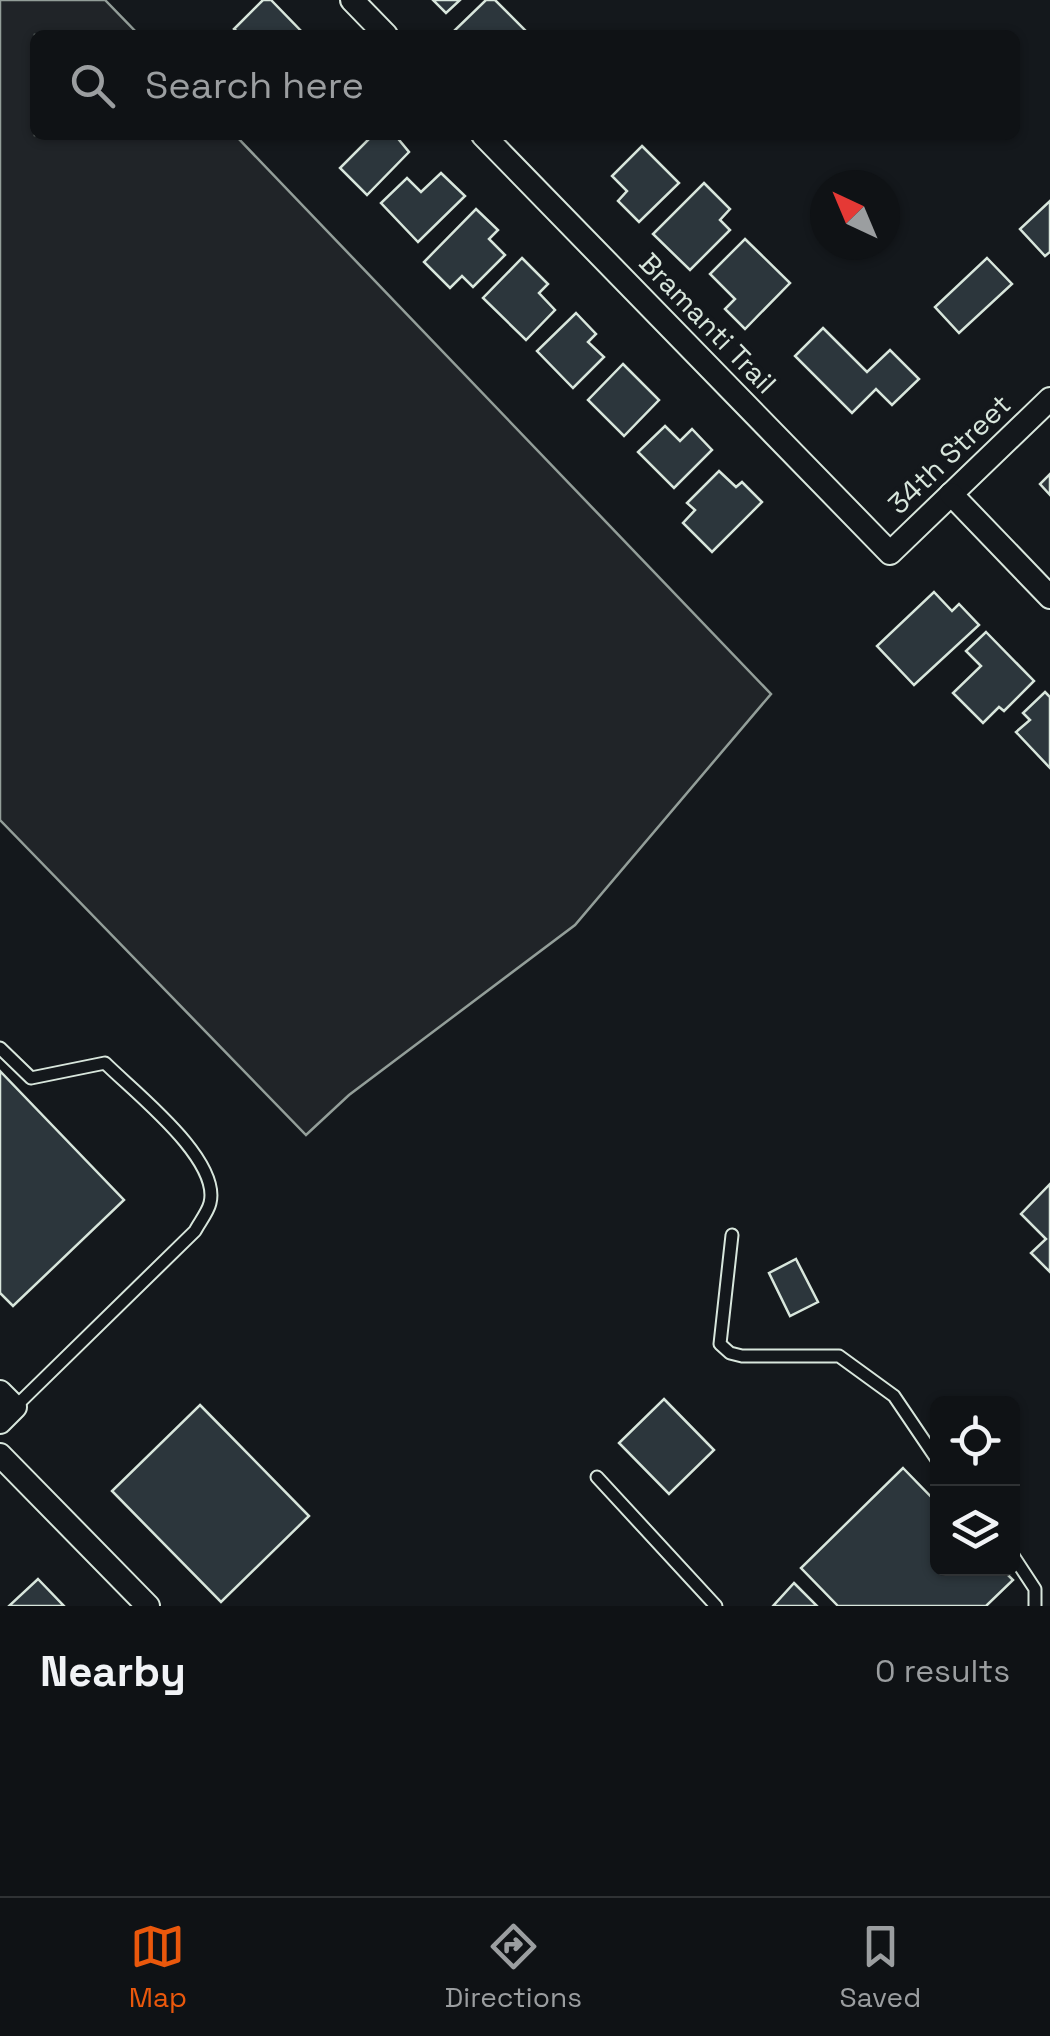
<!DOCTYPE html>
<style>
:root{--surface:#0f1215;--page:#181b1e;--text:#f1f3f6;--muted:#9b9ea0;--line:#2f3234;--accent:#ea580c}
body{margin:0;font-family:"Space Grotesk",sans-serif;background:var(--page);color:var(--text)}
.controls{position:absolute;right:30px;bottom:30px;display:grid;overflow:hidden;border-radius:15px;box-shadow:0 2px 8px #0004}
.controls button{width:90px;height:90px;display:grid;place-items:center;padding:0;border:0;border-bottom:2px solid var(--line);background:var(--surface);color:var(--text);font:50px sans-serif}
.compass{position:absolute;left:810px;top:170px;width:90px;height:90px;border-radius:50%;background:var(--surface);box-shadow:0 2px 8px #0004;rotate:316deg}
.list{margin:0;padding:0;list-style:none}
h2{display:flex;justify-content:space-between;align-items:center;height:130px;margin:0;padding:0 40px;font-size:42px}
h2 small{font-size:32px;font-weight:400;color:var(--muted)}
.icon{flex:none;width:55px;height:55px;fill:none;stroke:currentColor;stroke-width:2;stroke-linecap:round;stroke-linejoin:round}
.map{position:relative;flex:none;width:1050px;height:1606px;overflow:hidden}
.search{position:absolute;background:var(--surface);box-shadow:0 2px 8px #0004;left:30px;right:30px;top:30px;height:110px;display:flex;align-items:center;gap:25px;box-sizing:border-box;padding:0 35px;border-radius:15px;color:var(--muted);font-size:38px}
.sheet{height:290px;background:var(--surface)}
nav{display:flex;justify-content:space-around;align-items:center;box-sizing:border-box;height:140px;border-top:2px solid var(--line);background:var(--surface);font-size:28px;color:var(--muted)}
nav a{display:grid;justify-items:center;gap:5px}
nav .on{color:var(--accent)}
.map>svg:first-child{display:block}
.green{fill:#202428;stroke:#939e99;stroke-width:2.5}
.building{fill:#2c363c;stroke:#d8e6dc;stroke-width:2.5}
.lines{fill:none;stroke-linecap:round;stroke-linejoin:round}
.lane-casing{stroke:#d8e6dc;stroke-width:15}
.street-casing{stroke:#d8e6dc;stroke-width:26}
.lane{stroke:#14181c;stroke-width:11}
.street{stroke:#14181c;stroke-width:22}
.labels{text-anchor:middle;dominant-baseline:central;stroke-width:8;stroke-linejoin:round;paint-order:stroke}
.street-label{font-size:28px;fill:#d8e6dc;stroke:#14181c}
</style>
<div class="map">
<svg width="1050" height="1606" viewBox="0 0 1050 1606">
<rect width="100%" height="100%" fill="#14181c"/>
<polygon class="green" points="0,0 105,0 139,35 35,35 35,135 235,135 771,694 575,925 349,1095 306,1135 0,820"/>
<g class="building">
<polygon points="263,0 271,0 305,35 241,35 234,29"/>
<polygon points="433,0 460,0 446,13"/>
<polygon points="486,0 495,0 526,31 523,35 458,35 454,31"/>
<polygon points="367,135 395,135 409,152 367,195 340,168 370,138"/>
<polygon points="642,146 679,183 639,222 618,201 627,191 612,176"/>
<polygon points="441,173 465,196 418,242 381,203 407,178 421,192"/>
<polygon points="704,183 730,209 720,220 730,230 690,270 653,234"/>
<polygon points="1050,201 1050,252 1045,256 1020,229"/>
<polygon points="476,209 498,230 489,239 505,255 473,287 462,276 450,288 424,262"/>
<polygon points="745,239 790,283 745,329 725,309 735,299 710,274"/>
<polygon points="522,258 548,284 539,293 555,310 526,340 483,298"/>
<polygon points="987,258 1012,284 959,333 935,307"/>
<polygon points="576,313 596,334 588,342 604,357 573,388 537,351"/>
<polygon points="823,328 867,372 890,350 919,379 892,405 876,389 852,413 795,356"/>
<polygon points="623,364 659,400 624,436 588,400"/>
<polygon points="665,426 680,441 692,429 712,450 674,488 638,452"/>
<polygon points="719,471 736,487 742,482 762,502 712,552 683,523 695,510 687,503"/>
<polygon points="1050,474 1050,495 1040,484"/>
<polygon points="934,592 952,611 959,604 979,625 914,685 877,646"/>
<polygon points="986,632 1034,681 1004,711 999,707 983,723 953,693 981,666 966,651"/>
<polygon points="1045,692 1050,697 1050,768 1016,732 1030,720 1023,713"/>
<polygon points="0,1071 124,1200 13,1306 0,1293"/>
<polygon points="1050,1184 1050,1272 1031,1253 1046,1239 1021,1214"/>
<polygon points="796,1259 818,1302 790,1316 769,1273"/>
<polygon points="664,1399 714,1450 669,1494 619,1443"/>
<polygon points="200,1405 309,1516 221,1602 112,1491"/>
<polygon points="903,1468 938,1504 938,1568 1001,1568 1013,1580 986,1606 838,1606 801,1568"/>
<polygon points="38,1579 64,1606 9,1606"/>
<polygon points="794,1583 817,1606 773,1606"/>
</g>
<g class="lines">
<defs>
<g id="lane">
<path d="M0,1048L31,1078L105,1063C134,1092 221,1159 210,1203C208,1212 199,1223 195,1231L15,1407"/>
<polyline points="732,1235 720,1344 730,1353 742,1356 839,1356 894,1396 938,1461"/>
<polyline points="597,1477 716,1606"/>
<polyline points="1012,1554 1035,1589 1035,1606"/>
</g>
<g id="street">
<polyline points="352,0 386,35"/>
<polyline points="483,135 890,553 1050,399"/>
<polyline points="951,494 1050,597"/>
<polyline points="0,1392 15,1407 0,1422"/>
<polyline points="0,1455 148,1606"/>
</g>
</defs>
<use href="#lane" class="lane-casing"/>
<use href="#street" class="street-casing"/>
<use href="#lane" class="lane"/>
<use href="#street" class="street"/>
</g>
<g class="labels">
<g class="street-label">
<text transform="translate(708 323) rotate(46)">Bramanti Trail</text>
<text transform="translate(949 454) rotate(-44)">34th Street</text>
</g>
</g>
</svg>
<div class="controls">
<button><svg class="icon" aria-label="locate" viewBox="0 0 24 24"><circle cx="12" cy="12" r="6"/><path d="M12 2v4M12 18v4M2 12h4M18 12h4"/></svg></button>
<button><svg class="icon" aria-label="layers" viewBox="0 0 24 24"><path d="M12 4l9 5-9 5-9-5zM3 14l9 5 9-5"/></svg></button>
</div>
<svg class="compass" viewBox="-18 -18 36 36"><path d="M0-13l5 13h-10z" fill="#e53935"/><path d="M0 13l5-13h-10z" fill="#9b9ea0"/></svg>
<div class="search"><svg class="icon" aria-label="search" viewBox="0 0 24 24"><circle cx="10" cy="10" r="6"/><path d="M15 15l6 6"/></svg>Search here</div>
</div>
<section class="sheet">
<h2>Nearby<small>0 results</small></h2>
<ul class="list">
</ul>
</section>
<nav>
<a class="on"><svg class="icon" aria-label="map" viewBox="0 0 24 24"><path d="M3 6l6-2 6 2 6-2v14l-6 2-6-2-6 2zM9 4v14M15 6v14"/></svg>Map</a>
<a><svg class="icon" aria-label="directions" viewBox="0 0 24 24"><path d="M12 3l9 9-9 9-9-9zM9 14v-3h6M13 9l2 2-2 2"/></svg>Directions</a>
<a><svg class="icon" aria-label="saved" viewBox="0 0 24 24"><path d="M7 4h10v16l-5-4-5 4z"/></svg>Saved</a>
</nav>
